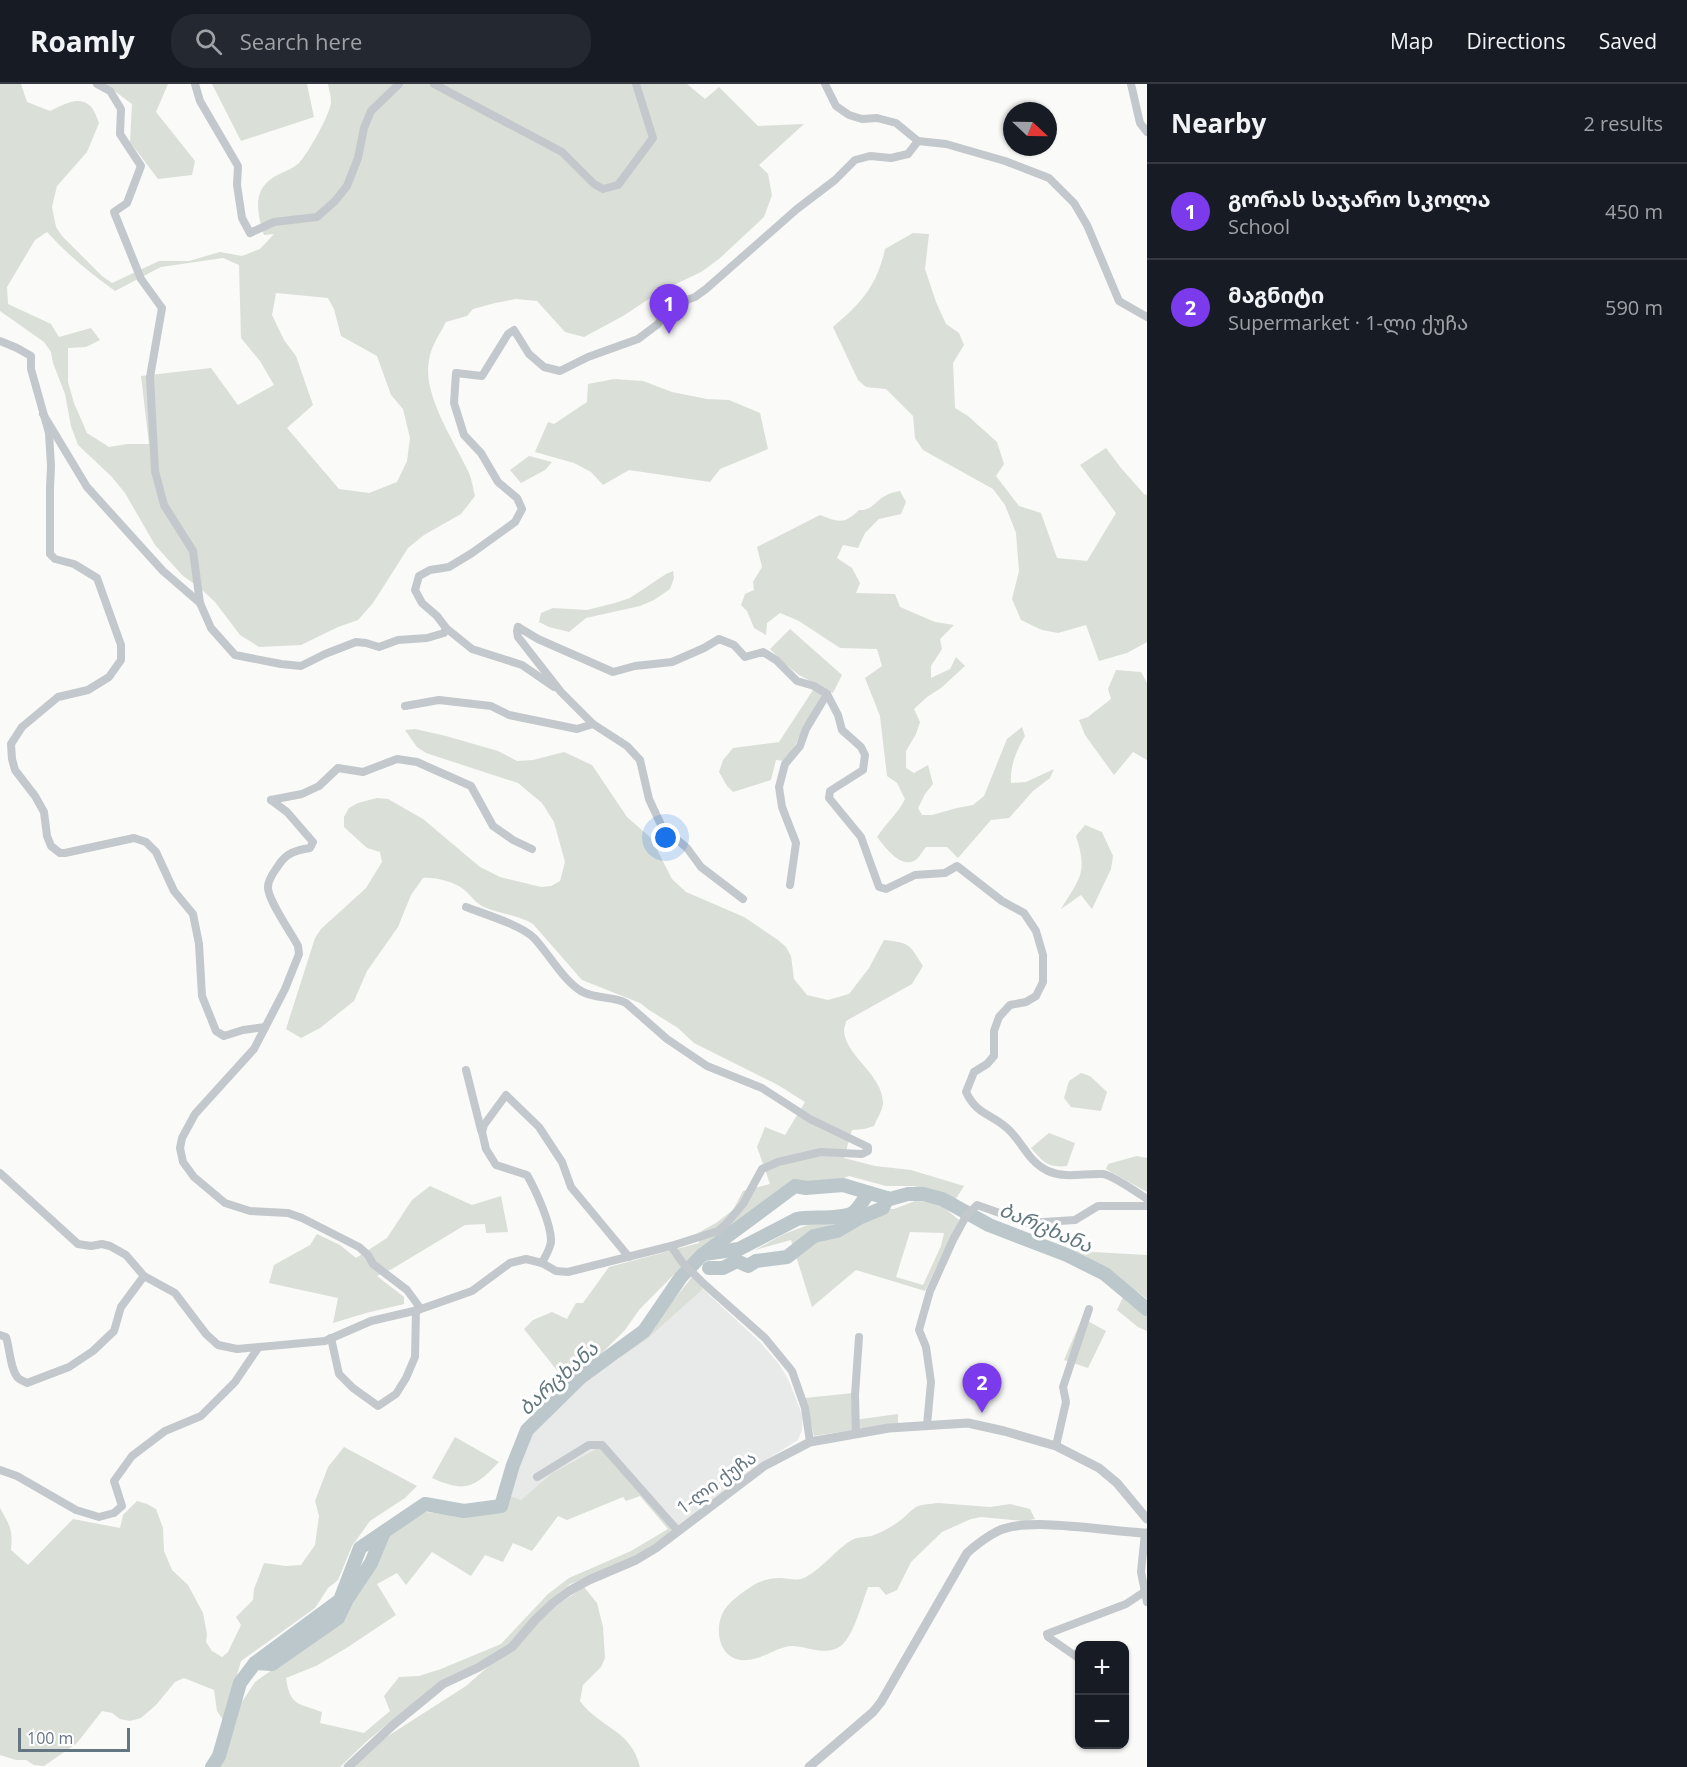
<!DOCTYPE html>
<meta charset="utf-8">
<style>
:root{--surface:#171b24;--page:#242831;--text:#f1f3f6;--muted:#9ea1a6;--line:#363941;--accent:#7c3aed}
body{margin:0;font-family:"Open Sans","Noto Sans Georgian",sans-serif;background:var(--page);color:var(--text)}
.controls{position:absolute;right:18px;bottom:18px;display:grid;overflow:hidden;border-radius:12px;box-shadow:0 2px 4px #0004}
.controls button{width:54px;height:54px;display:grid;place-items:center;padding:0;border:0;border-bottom:2px solid var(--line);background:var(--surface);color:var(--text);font:30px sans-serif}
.compass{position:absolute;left:1003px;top:18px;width:54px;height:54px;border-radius:50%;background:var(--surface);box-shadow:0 2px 4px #0004;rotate:112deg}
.scale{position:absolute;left:18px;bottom:15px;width:112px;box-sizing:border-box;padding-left:6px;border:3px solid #657683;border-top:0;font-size:16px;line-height:21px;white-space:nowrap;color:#657683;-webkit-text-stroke:4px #fff;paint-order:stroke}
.you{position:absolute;left:666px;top:754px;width:21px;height:21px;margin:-15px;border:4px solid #fff;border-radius:50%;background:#1a73e8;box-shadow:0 0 0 9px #1a73e833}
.badge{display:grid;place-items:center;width:39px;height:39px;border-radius:50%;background:var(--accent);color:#fff;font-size:20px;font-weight:700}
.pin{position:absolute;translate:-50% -50px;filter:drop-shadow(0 2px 3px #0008)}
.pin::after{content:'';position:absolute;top:32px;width:21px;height:18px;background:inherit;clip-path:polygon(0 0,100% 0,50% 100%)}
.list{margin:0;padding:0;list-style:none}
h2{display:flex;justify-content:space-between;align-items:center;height:78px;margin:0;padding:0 24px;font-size:26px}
h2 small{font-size:20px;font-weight:400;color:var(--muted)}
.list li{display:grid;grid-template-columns:39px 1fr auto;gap:18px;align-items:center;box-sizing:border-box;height:96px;padding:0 24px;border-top:2px solid var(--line)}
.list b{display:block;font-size:22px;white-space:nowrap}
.list p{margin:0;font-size:20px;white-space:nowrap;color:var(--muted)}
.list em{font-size:20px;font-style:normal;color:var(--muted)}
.icon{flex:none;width:33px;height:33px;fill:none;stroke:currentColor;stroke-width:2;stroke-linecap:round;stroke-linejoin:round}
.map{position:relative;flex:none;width:1147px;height:1683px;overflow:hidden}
header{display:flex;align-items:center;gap:36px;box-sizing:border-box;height:84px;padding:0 30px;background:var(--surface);border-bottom:2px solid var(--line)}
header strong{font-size:28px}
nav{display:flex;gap:33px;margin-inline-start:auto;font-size:21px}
.search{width:420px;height:54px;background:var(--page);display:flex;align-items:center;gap:15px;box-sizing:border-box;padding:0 21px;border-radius:24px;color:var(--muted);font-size:22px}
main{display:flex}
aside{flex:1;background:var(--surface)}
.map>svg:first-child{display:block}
.built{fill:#e8e9e9}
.green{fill:#dadfd7;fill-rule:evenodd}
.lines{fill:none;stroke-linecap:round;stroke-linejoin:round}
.river{stroke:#bbc7cb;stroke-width:14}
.minor{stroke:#c3c8cc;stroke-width:8}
.tertiary{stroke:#c3c8cc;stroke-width:9}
.labels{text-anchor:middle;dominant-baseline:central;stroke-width:6;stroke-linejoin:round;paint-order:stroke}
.street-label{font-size:18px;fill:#657683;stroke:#fff}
.water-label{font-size:20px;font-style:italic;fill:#60757c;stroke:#fff}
</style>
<header>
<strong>Roamly</strong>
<div class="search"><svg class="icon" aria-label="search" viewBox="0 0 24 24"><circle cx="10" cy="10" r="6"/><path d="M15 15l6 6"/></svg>Search here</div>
<nav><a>Map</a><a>Directions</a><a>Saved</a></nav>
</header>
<main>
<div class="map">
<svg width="1147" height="1683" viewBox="0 0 1147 1683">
<rect width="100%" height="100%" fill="#fafaf8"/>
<polygon class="built" points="703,1205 761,1259 779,1280 789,1297 803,1333 802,1346 798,1356 766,1376 679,1443 606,1360 552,1389 521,1416 510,1412 531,1349 586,1297 646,1256"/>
<g class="green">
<path d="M0,0H21L27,18L50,27C61,22 78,11 89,21C94,24 97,34 99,39L87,68L57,102L52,123L56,143L62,152L102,192L112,199L159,177H189L220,168L242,172L260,165L274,150L264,151C257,130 252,106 274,93C282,88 293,85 299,79C307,71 331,29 331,18C331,12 329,6 328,0H687L705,15L719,3L758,42L804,40L759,81L768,90L772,111L764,133L719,175L701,188L661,207L623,232L584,253L565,248L537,217L516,215L495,219L473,225L467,232L446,238C440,250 431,262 429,276C422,311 455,358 469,389C472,396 473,405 475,412L461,430L424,451L408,464L373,519L358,536L338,543L301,561L259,563L240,551L215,518L200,504L183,492L155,461L125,409L111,392L78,361L71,342L65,310L53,279L51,268L44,258L0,227ZM47,148C68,171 90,189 115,207L161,183L223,174L239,181L241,254L260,277L274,301L238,321L211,284L141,292L149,360H127L109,363L87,349L74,319L68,298V264L86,263L100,256L91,244L59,253L51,240L8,220L7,203L35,156ZM276,209L328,214L334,225L341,252L377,272L391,311L403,325L410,354L407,377L397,398L369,409L339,405L287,344L313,321L296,272L284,256L272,231Z"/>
<polygon points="105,0 168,0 156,28 195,77 192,91 158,95 130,58 132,20"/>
<polygon points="212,0 307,0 314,33 241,57"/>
<path d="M913,149L929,150L925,185L936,218L946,240L959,249L964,261L953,279L955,324L968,332L997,358L1004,380L996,392L1019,422L1041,429L1057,474L1087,477L1116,429L1080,381L1106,364L1121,384L1144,410L1147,411V558L1127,569L1099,577L1086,541L1058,549L1042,546L1021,536L1012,515L1019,487L1016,449L1005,421L993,405L923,366L915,354L913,332L886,305L866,303L858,296L833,243C861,219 877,202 885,165Z"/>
<polygon points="614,295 643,297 672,308 707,315 729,316 760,329 768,365 720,385 710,398 629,386 603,401 591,388 574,379 535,368 548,338 554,340 587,318 588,300"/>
<polygon points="529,372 552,378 545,386 521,399 510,386"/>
<path d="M900,407L906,418L901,430L879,435L865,449L858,464L843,461L837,474L852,484L860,499L856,509L895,510L900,523L935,538L954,541L940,555L942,565L931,582V594L950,585L956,573L965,582L941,604L927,613L914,625L920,638L916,650L906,667V684L914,689L928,681L933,700L925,710L918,724L922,731H932L957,724L973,721L984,712L1007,655L1022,643L1025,652C1016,667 1010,682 1011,699L1026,698L1054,685L1050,694L1033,707L1009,734L991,736L958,774L947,763H926C923,766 920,772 917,775C902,787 885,763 877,753C886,739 897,731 905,715L897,699L887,692L880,632L865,594L882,582L877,565L840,564L799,537L780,529L767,539L766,551L754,544L747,527L741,521L745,510L754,506L753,498L762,483L757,463L820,431C838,438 844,441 859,426C872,427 875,417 885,412C889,409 895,408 900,407Z"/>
<polygon points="673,487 674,494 670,505 654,516 640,522 586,534 569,548 549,543 539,538 541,529 553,524 587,526 615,519 630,514 666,490"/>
<polygon points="790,545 842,591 833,609 799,591 784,579 770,565"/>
<polygon points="1116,586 1141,588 1147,599 1147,676 1133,668 1114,691 1085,651 1079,636 1088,633 1111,615 1108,605"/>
<path d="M813,606L822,610C810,632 800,656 785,677L776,676L771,696L733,708L727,702L719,688L723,676L733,664L779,658Z"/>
<path d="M415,645L446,652L498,667L517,677L533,676L564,668L592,681L627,733L651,754L672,795L686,808L744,833L778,856L786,863L791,872L794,895L807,911L828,916L849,910L869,884L884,856C911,859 909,860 923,882L912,900L846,937C846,940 844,943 844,946C844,971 884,991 883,1020C882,1027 877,1035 874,1042L864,1045L852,1046L844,1074L875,1082L911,1086L964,1102L955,1116L914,1102H886L849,1092L830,1099L815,1097L791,1098L777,1107L762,1123L739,1141L713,1155L696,1168L639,1226L625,1246L599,1272L563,1294L524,1245L533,1236L552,1228L567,1235L576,1219H583L609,1183L699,1159L698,1149L716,1139L733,1126L743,1107L770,1100L757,1063L765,1043L785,1051L805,1018L778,1001L694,959L678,944L649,926L640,919L582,896L533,840C518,831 500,830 484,823C475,819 471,811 463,805C455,798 434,793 423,794L411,811L398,843L367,887L354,917L320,944L301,954L286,945L315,854L321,845L366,804L382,778L380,768L367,764L344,743V733L349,724L358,719L377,714L388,715L423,735L480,783L500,793L541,803L551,802L560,797L565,778L554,738L542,719L518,699L426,669L417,663L405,646Z"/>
<path d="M1085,741L1102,748L1113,772L1111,785L1092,825L1081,811L1061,825C1080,794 1088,789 1076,752Z"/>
<polygon points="1081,989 1090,992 1107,1008 1101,1027 1071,1023 1064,1014 1069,997"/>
<path d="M1049,1049L1075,1059L1067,1082C1048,1084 1043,1078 1031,1064Z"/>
<polygon points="1137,1072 1147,1074 1147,1108 1106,1085 1108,1080"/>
<polygon points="430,1102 472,1121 501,1112 508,1148 486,1149 485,1140 465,1141 392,1185 377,1192 404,1213 404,1220 366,1229 333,1239 338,1214 269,1199 274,1181 310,1161 317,1150 340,1161 356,1174 387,1154 412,1116"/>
<path d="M915,1117L937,1118L959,1136L925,1207L856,1186L812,1223L791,1156L755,1166L784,1150L808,1141L825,1137L848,1136L874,1123L894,1125ZM910,1148L944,1149L941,1162L923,1201L896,1193Z"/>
<polygon points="1075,1167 1147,1171 1147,1215 1109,1186"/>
<polygon points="692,1193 703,1205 646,1256 618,1275 648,1248"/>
<polygon points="1124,1211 1147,1229 1147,1247 1138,1243 1117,1226"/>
<polygon points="1082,1234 1106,1247 1088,1284 1064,1276"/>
<polygon points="853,1309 854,1336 898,1330 898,1339 814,1352 805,1314"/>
<path d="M455,1353L499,1378C474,1404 466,1409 432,1394Z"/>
<path d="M344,1363L417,1402L405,1414L370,1437L352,1462L338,1496L328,1504L315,1524L241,1577L227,1627L223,1636L217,1627L214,1606L184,1594L175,1598L156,1621L141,1634L130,1637L120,1635L112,1629L102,1627L77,1659L44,1682L34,1681L26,1676H16L0,1671V1424C10,1442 13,1445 11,1466L28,1481L73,1435L120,1444L123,1431L137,1417L147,1420L156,1425L163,1444L164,1467L172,1486L188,1501L203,1529L207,1550L206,1558L212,1567L222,1573L228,1568L241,1541L236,1533L253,1516L254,1505L264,1479L286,1482L301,1481L315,1461L319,1432L315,1417L328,1383Z"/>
<path d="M600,1363L673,1447L632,1475L570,1500L553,1514L509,1561L492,1572L441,1596L367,1657L340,1683H217L223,1672L240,1621L255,1598L342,1536L352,1516L375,1479L387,1450L409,1434L426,1428L452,1431L498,1427L505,1424L510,1412L521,1416L552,1389ZM640,1412L668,1445L631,1467L569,1494L548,1510L501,1560L441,1585L419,1592L399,1593L384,1612L390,1627L364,1649L320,1639L322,1628C298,1619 290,1622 286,1594L316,1582L348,1563L396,1531L377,1500L397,1489L406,1501L432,1468L471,1492L485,1471L503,1478L513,1459L532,1467L558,1432L567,1436L623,1413L626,1417Z"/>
<path d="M938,1419L990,1423L1010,1420L1030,1425L1035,1435L1024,1437L981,1433L971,1435L942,1448L911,1478L897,1506L886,1511L879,1503H868C862,1519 854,1550 842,1561C827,1573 810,1563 793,1562C776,1562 761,1578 741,1576C717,1573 714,1541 725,1525C732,1515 747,1505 757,1499C763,1496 773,1494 779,1494C790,1494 796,1498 806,1493C824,1483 836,1465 852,1456C858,1452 867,1454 874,1451C883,1448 895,1441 902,1435C906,1432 911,1426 916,1423C922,1420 931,1420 938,1419Z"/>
<path d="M584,1503L597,1519L603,1543L605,1574L601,1583L583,1601L580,1617C599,1644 631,1645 640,1683H352L377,1659L466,1602L559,1520Z"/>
</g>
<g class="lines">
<g class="river">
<path d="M704,1170L739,1165L797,1135C810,1132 845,1136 854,1128C860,1123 864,1114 869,1109"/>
<polyline points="709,1184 723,1184 737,1177 748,1182 756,1177 787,1173 814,1152 837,1147 861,1133 883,1124 887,1114"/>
<polyline points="255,1579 272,1580 338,1534 347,1515 371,1479 384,1448"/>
<polyline points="212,1683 219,1672 240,1599 255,1579 340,1516 360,1464 425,1420 464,1427 501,1422 513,1381 527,1346 581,1293 644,1247 681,1193 702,1171 795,1102 806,1104 843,1101 890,1115 908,1110 923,1110 942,1115 989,1141 1067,1171 1105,1190 1147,1225"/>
</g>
<g class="minor">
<polyline points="97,0 110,7 121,25 120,50 141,82 127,119 114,128 141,195 162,224 150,293 155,387 164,421 193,467 200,519"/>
<polyline points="195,0 200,17 238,82 237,101 242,134 250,149 274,138 317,133 335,117 347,102 358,74 364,44 371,27 399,0"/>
<polyline points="434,0 562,68 594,100 603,105 618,101 653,54 636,0"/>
<polyline points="825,0 836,22 849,31 862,35 877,34 896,39 918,57 946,60 1005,77 1049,94 1074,119 1087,141 1119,217 1147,233"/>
<polyline points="1131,0 1140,39 1147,48"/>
<polyline points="0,257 17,264 31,272 31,285 49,349 51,382 50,404 50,470 55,475 74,480 97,494 121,561 121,576 109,593 88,606 58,613 22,643 11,660 12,675 15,686 35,712 44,728 47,752 51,762 60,769 65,769 134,754 146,758 156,768 174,807 193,830 199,860 202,912 216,947 224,952 243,946 265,943"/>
<polyline points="43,330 87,403 163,487 200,519 211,544 235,571 281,580 301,582 325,570 356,558 366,559 379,563 398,556 427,554 444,549 446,544 437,532 422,519 415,506 419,492 430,486 449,483 472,469 515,438 522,425 517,414 498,398 481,369 464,351 454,319 456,289 482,292 508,250 514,246 529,270 544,283 560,287 588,273 638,255 658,240 664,230 673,221 695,213 706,205 797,125 835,96 855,76 870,72 891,74 908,70 918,57"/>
<path d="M518,543L538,555L613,588L635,582L672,578L704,564L719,555L734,561L745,573L763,568L776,576L797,597L814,602L827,610L838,631L842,646L861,663L865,671L863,686L830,707L829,714L861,753L879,803L886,805L915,791L945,789L957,782L1002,817L1024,829L1036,847L1043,871V898L1036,912L1026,918L1010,921L999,933L994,947V972L987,980L974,988L966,1008C977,1031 990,1029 1007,1044C1022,1057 1028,1078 1048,1087C1066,1095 1084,1089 1103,1090C1112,1091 1138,1109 1147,1115"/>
<polyline points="518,543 517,547 518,553 561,608 593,640 627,662 640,676 649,715 662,743 687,764 701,783 743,815"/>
<polyline points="446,544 472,565 522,581 554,603"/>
<polyline points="405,622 439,616 491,622 509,631 577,645 593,640"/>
<path d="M271,716L287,728L313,758L310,764C296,766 286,769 278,782C274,788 268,795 268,803C267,815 292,850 298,862L299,870L285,905L254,965L195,1030L182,1054L180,1064L183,1078L194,1093L225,1119L250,1127L288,1129L302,1134L359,1163L368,1171L373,1180L407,1206L418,1221V1226L472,1207L510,1179L526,1175L542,1179L556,1187L568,1188L671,1162L718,1147L726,1140L743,1120L762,1085L778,1078L821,1068L862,1070L868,1067V1063L810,1035L762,1004L707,982L667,955L626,919C612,912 594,915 581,907C563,896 549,870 534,854C521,841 484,830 466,823"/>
<polyline points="271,716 302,710 319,702 338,684 363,688 397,675 417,678 471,702 493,742 513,756 532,765"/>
<polyline points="790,801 796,759 782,723 779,703 785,680 800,662 806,645 827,610"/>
<polyline points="466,986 481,1046"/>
<polyline points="0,1089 78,1160 91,1162 102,1160 110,1162 126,1171 144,1192 175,1209 206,1250 218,1261 237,1265 325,1257 371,1237 418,1226"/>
<polyline points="671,1162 682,1178 703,1199 765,1254 792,1287 805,1324 810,1358"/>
<path d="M542,1179C545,1173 550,1165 551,1158C552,1141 535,1105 527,1091L496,1081L486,1065L482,1048L484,1041L506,1011L539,1043L562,1078L571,1103L629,1173"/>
<path d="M0,1251L6,1253C10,1265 10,1285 18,1294C20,1296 24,1297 27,1299L69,1283L93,1267L114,1247L121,1223L144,1192"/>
<polyline points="331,1254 339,1290 353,1304 378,1322 396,1310 406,1294 415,1273 416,1226"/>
<polyline points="927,1341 931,1298 926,1263 919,1246 930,1207 953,1156 966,1132 977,1121 1028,1139 1075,1136 1098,1122 1147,1122"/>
<polyline points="856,1350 855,1311 859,1253"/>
<polyline points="1056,1362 1066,1318 1063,1303 1089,1225"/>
<polyline points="0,1386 17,1392 76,1426 99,1433 114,1429 122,1422 114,1397 132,1372 165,1347 201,1332 235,1298 258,1264"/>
<polyline points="537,1393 589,1361 602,1361 678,1447"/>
<polyline points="1145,1449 1141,1488 1147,1518"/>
<polyline points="1077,1573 1048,1553 1047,1550 1126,1520 1144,1508"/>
</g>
<g class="tertiary">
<polyline points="348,1683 393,1641 443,1600 479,1583 512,1563 536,1535 553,1519 569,1507 589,1496 636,1476 656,1464 764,1382 810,1358 889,1344 968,1339 1004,1347 1056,1362 1099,1384 1117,1399 1147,1435"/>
<path d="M809,1683L873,1628L881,1618L967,1469C977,1460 986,1453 998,1447C1030,1432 1109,1448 1147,1449"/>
</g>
</g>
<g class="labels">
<g class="street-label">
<text transform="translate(716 1398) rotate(-36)">1-ლი ქუჩა</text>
</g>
<g class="water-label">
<text transform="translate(1046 1143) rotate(23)">ბარცხანა</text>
<text transform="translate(558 1294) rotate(-42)">ბარცხანა</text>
</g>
</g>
</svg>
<div class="controls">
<button>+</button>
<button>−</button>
</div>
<svg class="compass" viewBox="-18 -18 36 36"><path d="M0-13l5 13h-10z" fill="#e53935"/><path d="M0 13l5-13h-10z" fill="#9ea1a6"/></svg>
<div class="scale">100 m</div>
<div class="you"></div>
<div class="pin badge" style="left:669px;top:250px">1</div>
<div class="pin badge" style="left:982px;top:1329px">2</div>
</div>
<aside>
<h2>Nearby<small>2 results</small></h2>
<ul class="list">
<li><span class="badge">1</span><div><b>გორას საჯარო სკოლა</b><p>School</p></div><em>450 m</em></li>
<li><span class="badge">2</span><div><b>მაგნიტი</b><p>Supermarket · 1-ლი ქუჩა</p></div><em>590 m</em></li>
</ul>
</aside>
</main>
